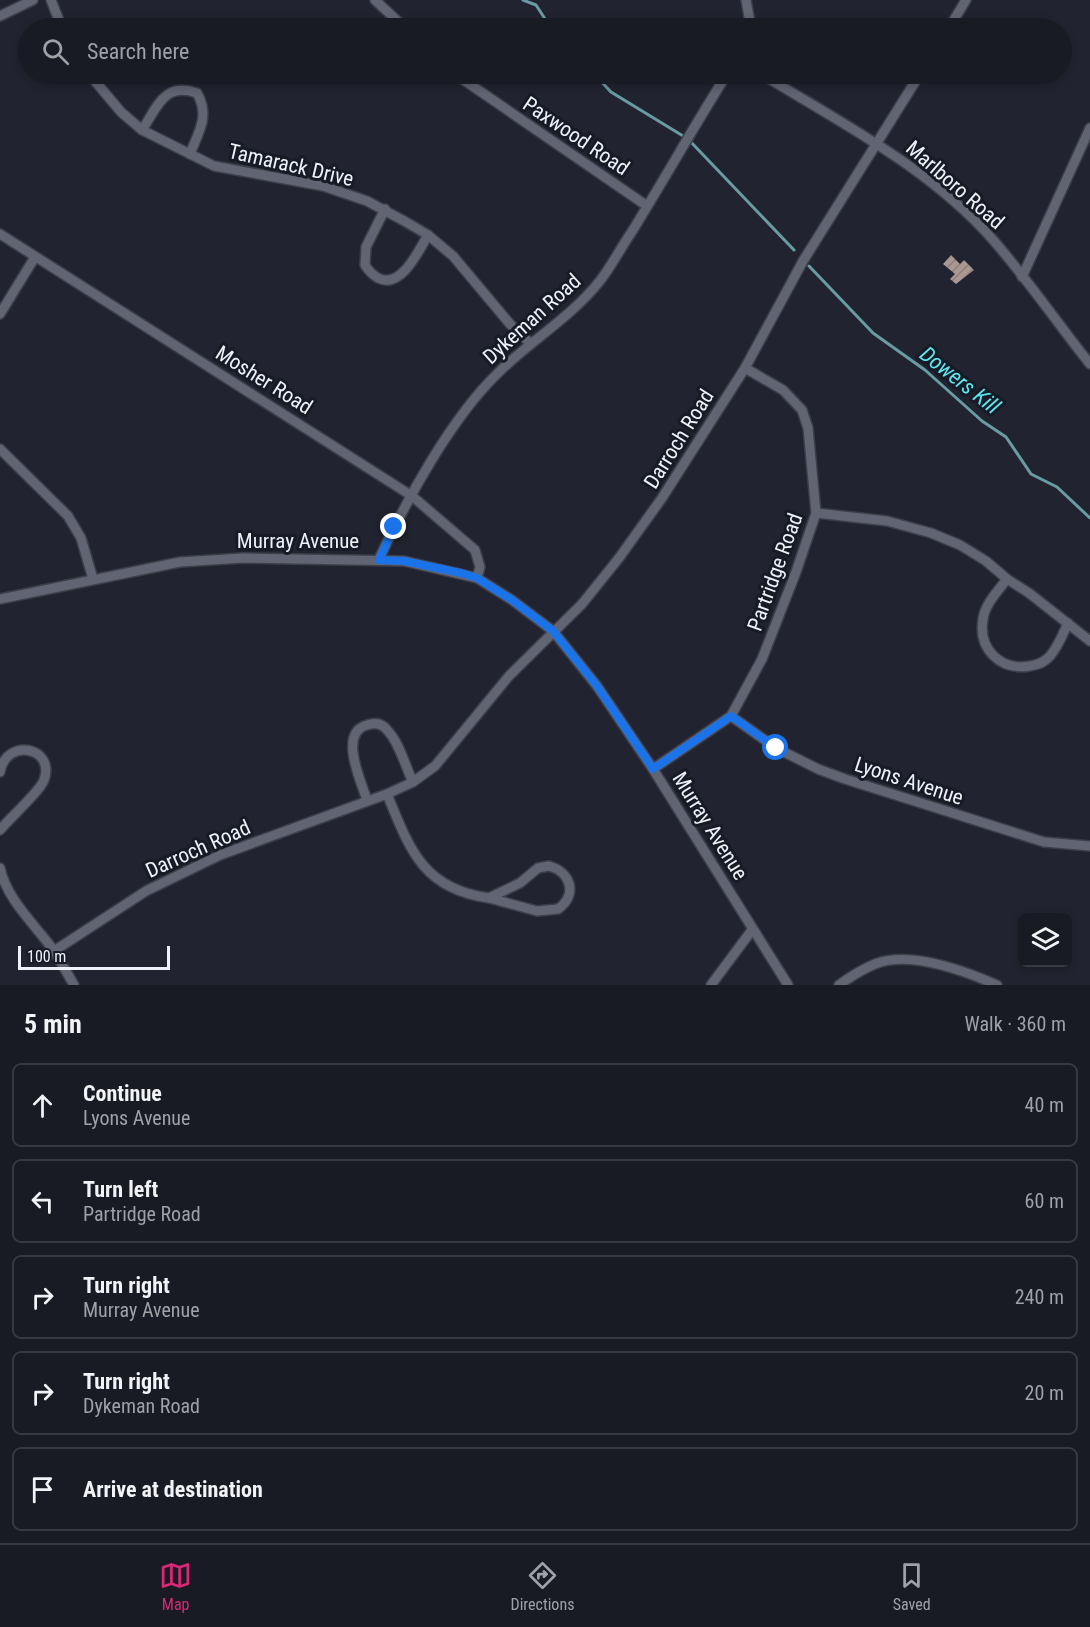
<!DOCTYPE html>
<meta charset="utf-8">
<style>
:root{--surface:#191b24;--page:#22242c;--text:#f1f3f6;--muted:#9fa1a6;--line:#373941;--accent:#db2777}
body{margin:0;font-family:"Roboto Condensed",sans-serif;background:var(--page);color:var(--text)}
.controls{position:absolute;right:18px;bottom:18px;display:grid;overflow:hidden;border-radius:9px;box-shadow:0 3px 9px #0003}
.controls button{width:54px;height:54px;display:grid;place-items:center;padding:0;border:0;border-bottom:2px solid var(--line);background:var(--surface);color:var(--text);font:30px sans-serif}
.scale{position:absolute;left:18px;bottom:15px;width:152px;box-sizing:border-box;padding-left:6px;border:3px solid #eef1f9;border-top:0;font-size:16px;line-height:21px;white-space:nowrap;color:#eef1f9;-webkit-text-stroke:4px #171b26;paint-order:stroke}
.stop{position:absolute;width:18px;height:18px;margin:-14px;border:4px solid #1a73e8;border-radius:50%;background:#fff}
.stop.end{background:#1a73e8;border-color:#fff;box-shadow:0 2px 6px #0008}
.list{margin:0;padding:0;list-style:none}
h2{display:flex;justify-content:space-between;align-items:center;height:78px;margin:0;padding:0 24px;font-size:26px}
h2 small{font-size:20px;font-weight:400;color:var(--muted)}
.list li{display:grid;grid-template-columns:39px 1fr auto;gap:18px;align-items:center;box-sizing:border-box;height:84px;margin:0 12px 12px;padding:0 12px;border:2px solid var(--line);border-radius:9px}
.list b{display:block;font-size:22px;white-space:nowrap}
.list p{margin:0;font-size:20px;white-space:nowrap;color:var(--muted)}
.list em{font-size:20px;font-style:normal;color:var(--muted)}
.icon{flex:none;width:33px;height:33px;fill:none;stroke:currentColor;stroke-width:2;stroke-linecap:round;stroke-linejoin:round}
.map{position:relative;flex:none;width:1090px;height:985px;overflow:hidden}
.search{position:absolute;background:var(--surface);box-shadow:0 3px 9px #0003;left:18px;right:18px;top:18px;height:66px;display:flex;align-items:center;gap:15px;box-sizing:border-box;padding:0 21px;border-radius:33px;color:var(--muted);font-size:22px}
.sheet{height:558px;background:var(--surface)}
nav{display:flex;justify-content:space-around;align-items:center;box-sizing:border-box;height:84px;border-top:2px solid var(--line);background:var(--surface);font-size:16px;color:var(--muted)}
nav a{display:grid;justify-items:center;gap:3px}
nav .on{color:var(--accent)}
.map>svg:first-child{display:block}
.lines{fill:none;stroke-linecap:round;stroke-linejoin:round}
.stream{stroke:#699ca2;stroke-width:3}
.building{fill:url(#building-hatch)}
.minor-casing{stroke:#3c3f4a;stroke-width:12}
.minor{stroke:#606473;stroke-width:9}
.route{stroke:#1a73e8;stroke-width:8}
.labels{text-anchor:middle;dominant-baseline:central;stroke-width:6;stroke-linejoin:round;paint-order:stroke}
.street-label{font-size:21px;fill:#eef1f9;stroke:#171b26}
.water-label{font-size:22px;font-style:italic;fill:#5de6ef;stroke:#171b26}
</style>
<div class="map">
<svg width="1090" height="985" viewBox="0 0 1090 985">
<defs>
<pattern id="building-hatch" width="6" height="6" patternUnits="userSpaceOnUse" patternTransform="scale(1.5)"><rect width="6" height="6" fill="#ab9892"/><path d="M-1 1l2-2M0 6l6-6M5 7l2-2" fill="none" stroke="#8d807d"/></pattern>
</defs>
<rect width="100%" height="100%" fill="#212430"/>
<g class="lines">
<g class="stream">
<polyline points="523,0 536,5 551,28"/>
<polyline points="594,74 611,92 688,139 794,250"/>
<polyline points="809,266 873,333 925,370 982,421 1006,437 1031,474 1057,487 1090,518"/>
</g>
</g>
<polygon class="building" points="951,255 960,264 964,260 974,270 956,284 950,279 955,274 943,264"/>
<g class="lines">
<defs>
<g id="minor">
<polyline points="51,0 62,28"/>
<polyline points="375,0 405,28"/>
<polyline points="746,0 751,28"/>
<polyline points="0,16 33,0"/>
<polyline points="949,28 966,0"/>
<polyline points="89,74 121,112 142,130 214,166 323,186 367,201 406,222 428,235 453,256 510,324 530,343"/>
<polyline points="455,74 647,206"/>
<path d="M761,74C842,123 931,169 994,241C1028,280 1058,324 1090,364"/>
<path d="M142,130C158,106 164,82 197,93C210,116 199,131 190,154"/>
<path d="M385,209L366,247L365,265C368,270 373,275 378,278C401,290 419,250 428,235"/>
<polyline points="0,234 412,496 475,550 480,567 477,578"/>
<polyline points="1022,277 1090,128"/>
<polyline points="0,314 35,257"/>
<polyline points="0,449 68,516 81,538 93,579"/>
<polyline points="816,513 887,521 931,533 960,545 986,561 1007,579 1029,593 1090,641"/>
<path d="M379,559C406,501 451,418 498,373C530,341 570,318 599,282C611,267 620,249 631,233C664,180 694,126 727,74"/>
<path d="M1007,579C998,591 985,604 983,619C978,649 1000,671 1030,666C1037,665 1045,662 1050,656C1058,647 1063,634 1068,623"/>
<polyline points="0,599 180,562 243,558 404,561 477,578 512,600 553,631 597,686 653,769 788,985"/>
<polyline points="731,716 776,748 818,769 845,779 1044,842 1090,846"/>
<polyline points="653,769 731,716 762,659 796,572 816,513 808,428 802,410 783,390 745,368"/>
<path d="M0,772C6,737 56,747 44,780C41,790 9,819 0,830"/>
<path d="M387,794C410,850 423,889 489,898"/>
<path d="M367,800C361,781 338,733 367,725C376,722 383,724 388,731C400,744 405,766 413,782"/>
<path d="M549,866C571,872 578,895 558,909L537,911L489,898L520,883L538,868Z"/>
<path d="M0,868C6,898 34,924 52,948C60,960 67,973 74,985"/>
<polyline points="54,951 146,891 220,855 387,794 413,782 435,766 509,676 582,604 619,558 662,498 745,368 803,261 920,74"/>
<polyline points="711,985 752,930"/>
<path d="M839,985C850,977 863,969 875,964C910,950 965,971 997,985"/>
</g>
</defs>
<use href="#minor" class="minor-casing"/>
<use href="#minor" class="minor"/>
</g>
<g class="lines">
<polyline class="route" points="394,527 379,560 404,561 461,573 477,578 512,600 553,631 597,686 653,769 731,716 776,748"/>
</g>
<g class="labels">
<g class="street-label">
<text transform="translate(576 136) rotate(34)">Paxwood Road</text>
<text transform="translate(291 165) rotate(13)">Tamarack Drive</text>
<text transform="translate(955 185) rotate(41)">Marlboro Road</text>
<text transform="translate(532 319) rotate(-42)">Dykeman Road</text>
<text transform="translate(264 380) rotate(32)">Mosher Road</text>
<text transform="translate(679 439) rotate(-58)">Darroch Road</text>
<text x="298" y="541">Murray Avenue</text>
<text transform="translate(775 572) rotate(-70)">Partridge Road</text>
<text transform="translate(909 781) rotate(18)">Lyons Avenue</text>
<text transform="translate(710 826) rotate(58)">Murray Avenue</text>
<text transform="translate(198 849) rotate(-24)">Darroch Road</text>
</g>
<g class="water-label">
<text transform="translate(960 380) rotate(38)">Dowers Kill</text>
</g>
</g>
</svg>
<div class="controls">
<button><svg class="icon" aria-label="layers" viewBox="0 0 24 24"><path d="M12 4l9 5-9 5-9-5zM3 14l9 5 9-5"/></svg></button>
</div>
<div class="scale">100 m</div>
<div class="stop" style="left:776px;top:748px"></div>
<div class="stop end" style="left:394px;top:527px"></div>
<div class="search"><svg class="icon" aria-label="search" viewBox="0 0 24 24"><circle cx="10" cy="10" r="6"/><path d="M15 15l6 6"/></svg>Search here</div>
</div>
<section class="sheet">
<h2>5 min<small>Walk · 360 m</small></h2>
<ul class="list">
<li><svg class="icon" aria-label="ahead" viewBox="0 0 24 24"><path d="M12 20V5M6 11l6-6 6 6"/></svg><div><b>Continue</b><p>Lyons Avenue</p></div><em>40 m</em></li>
<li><svg class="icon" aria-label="left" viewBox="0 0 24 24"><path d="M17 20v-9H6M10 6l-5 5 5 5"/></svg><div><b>Turn left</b><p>Partridge Road</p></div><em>60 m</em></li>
<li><svg class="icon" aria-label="right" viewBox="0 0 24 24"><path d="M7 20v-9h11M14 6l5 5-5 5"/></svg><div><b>Turn right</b><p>Murray Avenue</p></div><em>240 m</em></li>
<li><svg class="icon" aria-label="right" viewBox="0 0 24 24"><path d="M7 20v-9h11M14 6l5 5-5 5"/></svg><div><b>Turn right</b><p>Dykeman Road</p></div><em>20 m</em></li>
<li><svg class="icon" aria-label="arrive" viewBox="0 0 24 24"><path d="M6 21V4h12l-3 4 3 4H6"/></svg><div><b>Arrive at destination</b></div></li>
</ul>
</section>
<nav>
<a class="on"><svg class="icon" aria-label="map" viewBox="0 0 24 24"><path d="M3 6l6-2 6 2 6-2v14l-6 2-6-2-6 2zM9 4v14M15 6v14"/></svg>Map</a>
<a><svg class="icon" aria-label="directions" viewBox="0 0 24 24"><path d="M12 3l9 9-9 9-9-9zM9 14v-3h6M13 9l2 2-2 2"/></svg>Directions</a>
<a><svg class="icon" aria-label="saved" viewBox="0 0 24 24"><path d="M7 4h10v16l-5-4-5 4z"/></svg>Saved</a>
</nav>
